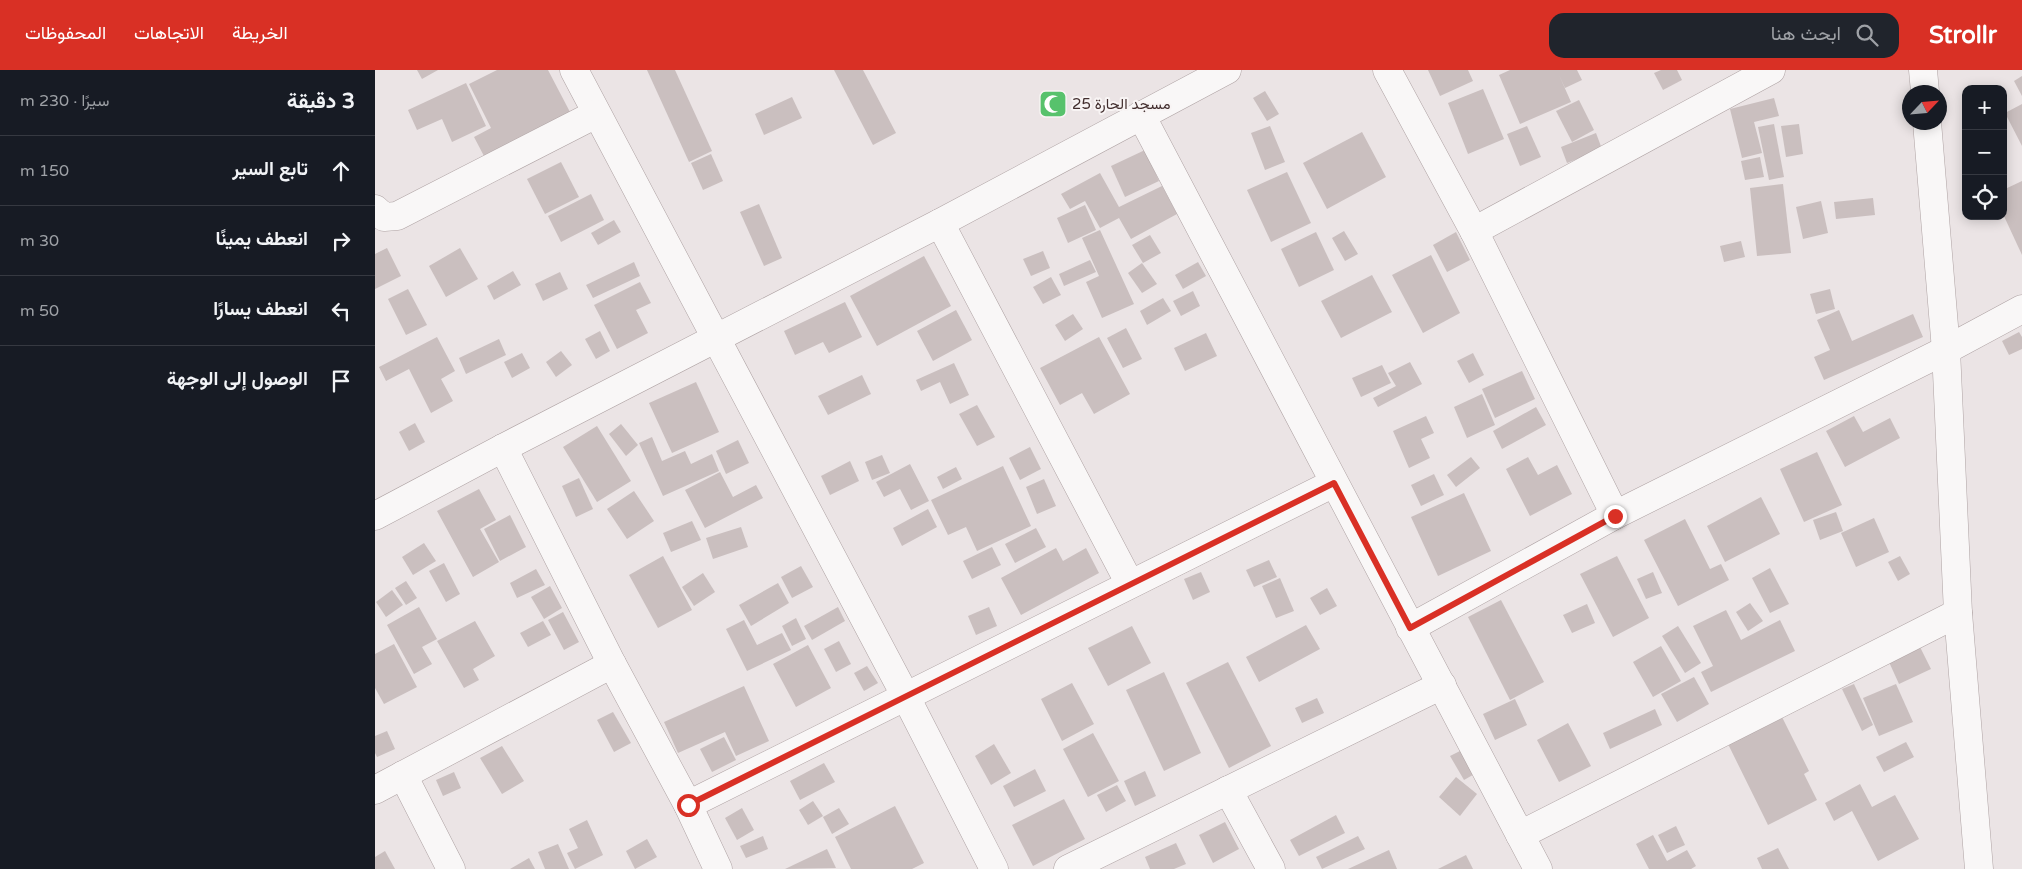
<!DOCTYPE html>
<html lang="ar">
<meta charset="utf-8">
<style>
:root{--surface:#171b24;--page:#20242c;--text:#f1f3f6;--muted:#9ea1a6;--line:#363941;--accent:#d93025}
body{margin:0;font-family:"Varela Round",Vazirmatn,sans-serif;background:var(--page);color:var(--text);direction:rtl}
.controls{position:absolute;right:15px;top:15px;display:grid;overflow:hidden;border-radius:10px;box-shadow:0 2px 12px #0003}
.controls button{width:45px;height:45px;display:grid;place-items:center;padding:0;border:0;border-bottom:1px solid var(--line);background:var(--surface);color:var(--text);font:25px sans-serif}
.compass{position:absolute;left:1527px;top:15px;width:45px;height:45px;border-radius:50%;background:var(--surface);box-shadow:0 2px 12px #0003;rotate:64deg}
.stop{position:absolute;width:15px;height:15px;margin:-11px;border:4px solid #d93025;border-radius:50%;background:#fff}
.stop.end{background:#d93025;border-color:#fff;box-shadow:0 1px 5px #0008}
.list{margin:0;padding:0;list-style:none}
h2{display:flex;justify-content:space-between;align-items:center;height:65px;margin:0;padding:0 20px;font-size:21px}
h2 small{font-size:16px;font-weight:400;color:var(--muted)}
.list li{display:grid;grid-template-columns:32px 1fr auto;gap:15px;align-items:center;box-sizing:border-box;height:70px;padding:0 20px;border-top:1px solid var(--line)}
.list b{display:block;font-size:19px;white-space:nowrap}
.list em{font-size:16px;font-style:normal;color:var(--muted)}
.icon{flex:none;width:28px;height:28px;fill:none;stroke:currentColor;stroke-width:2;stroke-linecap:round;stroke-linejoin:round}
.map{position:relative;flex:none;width:1647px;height:799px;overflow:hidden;direction:ltr}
header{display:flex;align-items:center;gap:30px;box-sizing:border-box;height:70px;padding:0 25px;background:var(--accent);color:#fff}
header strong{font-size:24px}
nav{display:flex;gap:28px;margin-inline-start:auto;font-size:18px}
.search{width:350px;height:45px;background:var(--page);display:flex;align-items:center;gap:12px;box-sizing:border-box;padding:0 18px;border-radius:15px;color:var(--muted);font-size:19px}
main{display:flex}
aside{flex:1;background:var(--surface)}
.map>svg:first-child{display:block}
.building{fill:#cabfbf}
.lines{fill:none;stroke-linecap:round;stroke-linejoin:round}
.street-casing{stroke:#aea2a3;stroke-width:29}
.street{stroke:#f9f7f7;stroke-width:28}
.route{stroke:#d93025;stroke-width:6}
.labels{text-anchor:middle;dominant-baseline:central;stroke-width:4;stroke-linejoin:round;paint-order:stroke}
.poi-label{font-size:15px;fill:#422e2e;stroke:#f8f4f4;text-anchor:start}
</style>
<header>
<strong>Strollr</strong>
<div class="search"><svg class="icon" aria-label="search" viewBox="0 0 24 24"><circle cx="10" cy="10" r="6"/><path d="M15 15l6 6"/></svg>ابحث هنا</div>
<nav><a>الخريطة</a><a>الاتجاهات</a><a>المحفوظات</a></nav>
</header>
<main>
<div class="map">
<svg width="1647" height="799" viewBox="0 0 1647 799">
<rect width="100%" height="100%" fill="#ebe4e5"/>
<g class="building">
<polygon points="42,0 63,0 47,9"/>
<polygon points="122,0 173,0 195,42 109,86 99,67 116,58 94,14"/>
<polygon points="272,0 300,0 337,81 314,92"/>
<polygon points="459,0 488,0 521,63 498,75"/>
<polygon points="1053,0 1093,0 1098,11 1065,26"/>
<polygon points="1135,0 1202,0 1207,10 1190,18 1184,5 1196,32 1145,54 1124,5"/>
<polygon points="1286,0 1302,0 1307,10 1288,20 1279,3"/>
<polygon points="1647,6 1647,26 1639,11"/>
<polygon points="91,13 111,56 77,72 67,49 42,60 33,40"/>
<polygon points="1108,19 1129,69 1093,84 1073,33"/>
<polygon points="890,21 904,44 892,51 878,28"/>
<polygon points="417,27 427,48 389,65 380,44"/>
<polygon points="1399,28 1404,46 1379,52 1387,83 1367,88 1355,39"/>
<polygon points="1204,30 1219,60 1197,72 1181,41"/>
<polygon points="1647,34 1647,76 1630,43"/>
<polygon points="1399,54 1409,107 1394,110 1383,57"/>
<polygon points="1424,54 1428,84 1411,87 1406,56"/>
<polygon points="895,56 910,92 890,100 876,63"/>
<polygon points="1152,56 1166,87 1145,96 1132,64"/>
<polygon points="987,62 1011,107 952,139 928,93"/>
<polygon points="1221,63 1227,79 1192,93 1186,77"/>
<polygon points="770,80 784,111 750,127 736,96"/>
<polygon points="336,84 348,111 328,120 316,93"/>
<polygon points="1385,87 1389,107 1370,110 1366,91"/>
<polygon points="186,92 204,127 170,144 152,109"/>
<polygon points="912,102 936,153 896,172 872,120"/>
<polygon points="725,103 744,137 787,116 802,144 756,169 744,148 725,158 710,131 695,139 686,124"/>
<polygon points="1647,111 1647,185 1628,144 1628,120"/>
<polygon points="1408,114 1416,183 1382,186 1375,118"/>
<polygon points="216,124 229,150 186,172 173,146"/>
<polygon points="1498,128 1500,145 1461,149 1459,132"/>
<polygon points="1446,131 1453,163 1428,169 1421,137"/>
<polygon points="384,134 407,188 389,196 365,142"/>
<polygon points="710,135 721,160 693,173 682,148"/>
<polygon points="239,150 246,162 223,175 216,163"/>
<polygon points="725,160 759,234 727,248 711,212 724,206 707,168"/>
<polygon points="969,161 983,184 970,191 957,168"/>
<polygon points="941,162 959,200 924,217 906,179"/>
<polygon points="1081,162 1095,190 1072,202 1058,175"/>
<polygon points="775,165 786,183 768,193 757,175"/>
<polygon points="1366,171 1370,187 1349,192 1345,176"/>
<polygon points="12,178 26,206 0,219 0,184"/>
<polygon points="85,178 103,209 71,227 54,196"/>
<polygon points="668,181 675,198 656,206 648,189"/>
<polygon points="1056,185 1085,243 1048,263 1017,205"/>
<polygon points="549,186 576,236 502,276 475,226"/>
<polygon points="715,190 721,202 689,216 684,204"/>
<polygon points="259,192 265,206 218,228 211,215"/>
<polygon points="823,192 831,206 808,219 800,205"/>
<polygon points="767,193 782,214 767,223 753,203"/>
<polygon points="138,201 146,215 119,230 112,216"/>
<polygon points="185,202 193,219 168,231 160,214"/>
<polygon points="997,205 1017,242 966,268 946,231"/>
<polygon points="676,207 686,225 668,234 658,217"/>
<polygon points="265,212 276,233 261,240 273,263 242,279 219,235"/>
<polygon points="33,219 52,255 31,265 13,229"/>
<polygon points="1455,219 1460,239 1441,244 1435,224"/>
<polygon points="818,221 825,236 806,246 798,231"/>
<polygon points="788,228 796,241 772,255 765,241"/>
<polygon points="470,232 487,267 454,283 448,272 420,285 409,261"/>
<polygon points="581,240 597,270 558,291 542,261"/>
<polygon points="1464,240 1477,271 1538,244 1548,267 1449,310 1439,287 1455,280 1442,250"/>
<polygon points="698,244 708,259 690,271 680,255"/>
<polygon points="751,258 767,289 748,298 732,268"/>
<polygon points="225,261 235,281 221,289 210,269"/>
<polygon points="1644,262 1647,267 1647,279 1634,285 1627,271"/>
<polygon points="831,263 842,286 810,301 799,278"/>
<polygon points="62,267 80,301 66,309 78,331 56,343 34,299 11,311 4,297"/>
<polygon points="724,267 755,324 719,344 707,323 685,335 665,298"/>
<polygon points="124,269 131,285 91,304 84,288"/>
<polygon points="186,281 197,295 181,307 171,292"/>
<polygon points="147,283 155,298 137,308 129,292"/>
<polygon points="1098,283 1109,305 1094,313 1082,291"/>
<polygon points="1035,292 1047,314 1003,337 998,328 1021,316 1013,303"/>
<polygon points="579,293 594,325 575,334 565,312 546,321 541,310"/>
<polygon points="1007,295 1016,313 986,327 977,308"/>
<polygon points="1147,301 1160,329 1120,348 1107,319"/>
<polygon points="487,305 496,324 453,345 443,326"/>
<polygon points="321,312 344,362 297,383 274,333"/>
<polygon points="1107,324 1120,355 1092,368 1079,337"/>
<polygon points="602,335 620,367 602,376 584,344"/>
<polygon points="1161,337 1171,355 1127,379 1118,361"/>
<polygon points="1051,346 1059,363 1046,369 1055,388 1034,398 1018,361"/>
<polygon points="1479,346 1488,362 1515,348 1525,368 1470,397 1451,361"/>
<polygon points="40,353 50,372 34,381 24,362"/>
<polygon points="246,354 263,375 251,386 234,364"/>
<polygon points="222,356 256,411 222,432 188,377"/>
<polygon points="277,367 287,391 310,381 316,394 337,384 344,401 288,426 264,373"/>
<polygon points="363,370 374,393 351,404 341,381"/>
<polygon points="655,377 666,399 645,410 634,388"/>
<polygon points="1442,382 1467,435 1429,452 1405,399"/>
<polygon points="507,385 515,403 497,410 490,392"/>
<polygon points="1096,387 1105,398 1081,417 1072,405"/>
<polygon points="1153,387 1163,405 1182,395 1197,424 1155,446 1131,399"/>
<polygon points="475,391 484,411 455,425 446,406"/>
<polygon points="535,394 554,431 536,440 525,419 509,427 501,412"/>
<polygon points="628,396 656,456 602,481 591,457 573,465 556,430"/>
<polygon points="581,397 587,409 568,419 562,407"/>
<polygon points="345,402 358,427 381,415 388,428 330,458 310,420"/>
<polygon points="1059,404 1069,425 1046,436 1036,415"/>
<polygon points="204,408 218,439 201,447 187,416"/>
<polygon points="669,409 681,436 662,444 651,417"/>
<polygon points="104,419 121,450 105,459 124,492 98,507 62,441"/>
<polygon points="259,421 279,451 252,469 232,439"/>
<polygon points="1089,423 1116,481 1063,506 1036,447"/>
<polygon points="1386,427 1405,464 1350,492 1332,456"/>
<polygon points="553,439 562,457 527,476 518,458"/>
<polygon points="1461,442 1468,461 1445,470 1438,450"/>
<polygon points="135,445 151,477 125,491 109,459"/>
<polygon points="1499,448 1514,482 1481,497 1466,463"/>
<polygon points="1310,449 1335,499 1346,494 1354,510 1303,536 1269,470"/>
<polygon points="317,451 326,470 296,482 288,463"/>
<polygon points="366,457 373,477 338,489 331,468"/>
<polygon points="661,458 671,477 640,493 630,474"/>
<polygon points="49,473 61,491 38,505 27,487"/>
<polygon points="617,477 626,495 597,509 588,491"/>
<polygon points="681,478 688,491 711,478 724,503 646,545 626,508"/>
<polygon points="288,486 317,540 283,558 254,505"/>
<polygon points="1242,486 1274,548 1238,567 1205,504"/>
<polygon points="1525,486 1535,504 1523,511 1513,492"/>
<polygon points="894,490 902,507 879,517 871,500"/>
<polygon points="69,493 85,524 71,532 54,501"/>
<polygon points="426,496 438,517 417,528 406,507"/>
<polygon points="1395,498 1414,534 1395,543 1377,508"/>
<polygon points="161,499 170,515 142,528 135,513"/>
<polygon points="826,502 835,522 818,530 809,509"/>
<polygon points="1278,502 1287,523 1271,529 1262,509"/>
<polygon points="328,503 340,522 319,536 307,517"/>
<polygon points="905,508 919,541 901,548 887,516"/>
<polygon points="31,511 42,528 31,535 20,518"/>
<polygon points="403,513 414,533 376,556 364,535"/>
<polygon points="175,516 187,538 169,549 156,527"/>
<polygon points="952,518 962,536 945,545 935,528"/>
<polygon points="17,520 28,535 11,547 1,532"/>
<polygon points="1126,530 1169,612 1135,630 1093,547"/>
<polygon points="1375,533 1388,551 1373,561 1361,542"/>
<polygon points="1212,534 1220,553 1197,563 1188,545"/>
<polygon points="44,537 62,569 47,577 57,594 39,604 12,555"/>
<polygon points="463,537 470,551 437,570 429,556"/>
<polygon points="614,537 622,556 601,565 593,546"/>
<polygon points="1351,540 1366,570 1405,550 1420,581 1336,622 1326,602 1338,596 1318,556"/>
<polygon points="188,542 204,572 189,580 173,550"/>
<polygon points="421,548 431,569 417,576 407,556"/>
<polygon points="369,550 382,575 407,563 416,580 372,601 351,559"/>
<polygon points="100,551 120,586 98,599 104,610 89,618 62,571"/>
<polygon points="168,551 176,565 153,577 145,563"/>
<polygon points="931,555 945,579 884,612 871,587"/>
<polygon points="757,556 776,593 733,616 713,578"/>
<polygon points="1303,556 1326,593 1310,603 1287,566"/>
<polygon points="464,571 476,594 461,602 449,579"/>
<polygon points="19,574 42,617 9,634 0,618 0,584"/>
<polygon points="433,575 456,618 421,637 398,594"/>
<polygon points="1286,576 1306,611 1278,627 1258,592"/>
<polygon points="1545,577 1556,599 1524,614 1514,592"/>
<polygon points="853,592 896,676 854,698 811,613"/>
<polygon points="492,596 503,613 489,621 479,603"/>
<polygon points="789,602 826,683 789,701 751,620"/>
<polygon points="1319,607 1334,634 1302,652 1286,624"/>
<polygon points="697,613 719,654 687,671 666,629"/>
<polygon points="1479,614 1498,655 1487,661 1467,619"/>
<polygon points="1521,614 1538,652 1504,666 1488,628"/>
<polygon points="369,616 394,671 361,686 350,662 303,683 289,652"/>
<polygon points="942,628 949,643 927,653 920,638"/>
<polygon points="1140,629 1152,655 1120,670 1108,644"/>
<polygon points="1280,639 1287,655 1235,679 1228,663"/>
<polygon points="238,642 256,673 239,682 222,650"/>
<polygon points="1406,645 1434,701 1429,704 1442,730 1393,755 1352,672"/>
<polygon points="1193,653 1216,696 1184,712 1162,670"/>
<polygon points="12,661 20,679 2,687 0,683 0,666"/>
<polygon points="718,663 744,711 713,727 688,679"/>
<polygon points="349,667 361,690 337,702 325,679"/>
<polygon points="1531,672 1539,687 1509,702 1501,687"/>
<polygon points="619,674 636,703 616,715 600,686"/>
<polygon points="127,676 149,711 127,724 105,688"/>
<polygon points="1089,679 1103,702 1089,710 1075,686"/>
<polygon points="449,693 460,712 425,730 415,711"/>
<polygon points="660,699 671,721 639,737 628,716"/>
<polygon points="770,701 781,726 760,736 749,711"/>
<polygon points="79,702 86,718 68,726 61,710"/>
<polygon points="1081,707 1102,724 1085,746 1064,727"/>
<polygon points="1485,714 1497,737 1520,725 1544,769 1503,791 1477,741 1459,751 1450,733"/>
<polygon points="742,715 751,731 731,742 722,725"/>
<polygon points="689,729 710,769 658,796 637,755"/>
<polygon points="438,731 448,746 433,755 424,740"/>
<polygon points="520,736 549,793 537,799 476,799 460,767"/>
<polygon points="367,738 379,760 362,770 350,748"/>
<polygon points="464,738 474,754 457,764 448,747"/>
<polygon points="961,745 970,763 924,786 915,770"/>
<polygon points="212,750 228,785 200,799 192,783 203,778 194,759"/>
<polygon points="850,752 864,779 838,793 824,765"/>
<polygon points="1301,756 1310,775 1292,783 1283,765"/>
<polygon points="1278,765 1292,791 1312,780 1321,796 1316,799 1274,799 1261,774"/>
<polygon points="388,766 393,779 371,788 365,776"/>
<polygon points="983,766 990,779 947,799 941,787"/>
<polygon points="272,769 282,787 260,799 251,781"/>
<polygon points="801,773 811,794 799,799 775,799 770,787"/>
<polygon points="183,774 194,799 170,799 163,782"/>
<polygon points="1403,778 1414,799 1387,799 1382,788"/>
<polygon points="452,779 461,798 410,799"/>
<polygon points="1014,780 1022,799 973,799"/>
<polygon points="10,781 20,799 0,799 0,787"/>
<polygon points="1091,785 1098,799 1063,799"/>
<polygon points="154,788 160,799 135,799"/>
</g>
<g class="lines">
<defs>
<g id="street">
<polyline points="199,0 531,627 619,799"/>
<polyline points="1012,0 1099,161 1240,445"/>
<polyline points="1548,0 1550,22"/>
<polyline points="766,45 1163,799"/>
<polyline points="1552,52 1571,280 1583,543 1604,799"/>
<polyline points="0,139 9,147 22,146 221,44"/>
<polyline points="565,153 755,514"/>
<polyline points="1099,161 1396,0"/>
<polyline points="128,378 237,594 313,735 343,799"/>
<polyline points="0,446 128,378 565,153 852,0"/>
<polyline points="1035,558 1240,445 1571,280 1647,239"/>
<polyline points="28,705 76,799"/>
<polyline points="0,720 237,594"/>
<polyline points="853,720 896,799"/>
<polyline points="313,735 959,413"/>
<polyline points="1145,765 1583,543"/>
<polyline points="693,799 1067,615"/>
</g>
</defs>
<use href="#street" class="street-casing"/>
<use href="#street" class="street"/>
</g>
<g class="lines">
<polyline class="route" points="313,735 959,413 1035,558 1240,446"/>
</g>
<defs>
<symbol id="mosque-square" viewBox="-11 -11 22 22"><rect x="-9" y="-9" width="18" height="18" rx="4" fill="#57c26c" stroke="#f8f4f4"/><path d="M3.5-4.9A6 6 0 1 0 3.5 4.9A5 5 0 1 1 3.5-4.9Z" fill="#fff"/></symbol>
</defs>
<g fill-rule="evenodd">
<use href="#mosque-square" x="662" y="18" width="32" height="32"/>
</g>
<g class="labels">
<g class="poi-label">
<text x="697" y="34">مسجد الحارة 25</text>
</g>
</g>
</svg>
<div class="controls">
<button>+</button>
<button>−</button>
<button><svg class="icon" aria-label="locate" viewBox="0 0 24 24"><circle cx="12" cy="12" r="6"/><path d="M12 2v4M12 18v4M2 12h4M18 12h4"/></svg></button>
</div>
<svg class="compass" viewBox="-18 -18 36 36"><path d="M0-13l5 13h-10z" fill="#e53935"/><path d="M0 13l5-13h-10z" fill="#9ea1a6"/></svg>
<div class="stop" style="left:313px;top:735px"></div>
<div class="stop end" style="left:1240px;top:446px"></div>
</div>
<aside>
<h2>3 دقيقة<small>سيرًا · 230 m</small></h2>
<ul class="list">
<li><svg class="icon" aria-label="ahead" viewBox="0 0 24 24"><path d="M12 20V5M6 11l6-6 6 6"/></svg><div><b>تابع السير</b></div><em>150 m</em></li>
<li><svg class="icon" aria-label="right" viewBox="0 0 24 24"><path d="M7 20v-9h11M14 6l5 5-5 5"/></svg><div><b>انعطف يمينًا</b></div><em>30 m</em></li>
<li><svg class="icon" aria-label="left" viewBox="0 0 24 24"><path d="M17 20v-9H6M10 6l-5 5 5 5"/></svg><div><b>انعطف يسارًا</b></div><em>50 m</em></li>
<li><svg class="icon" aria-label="arrive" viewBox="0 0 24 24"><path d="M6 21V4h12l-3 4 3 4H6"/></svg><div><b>الوصول إلى الوجهة</b></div></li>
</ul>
</aside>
</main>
